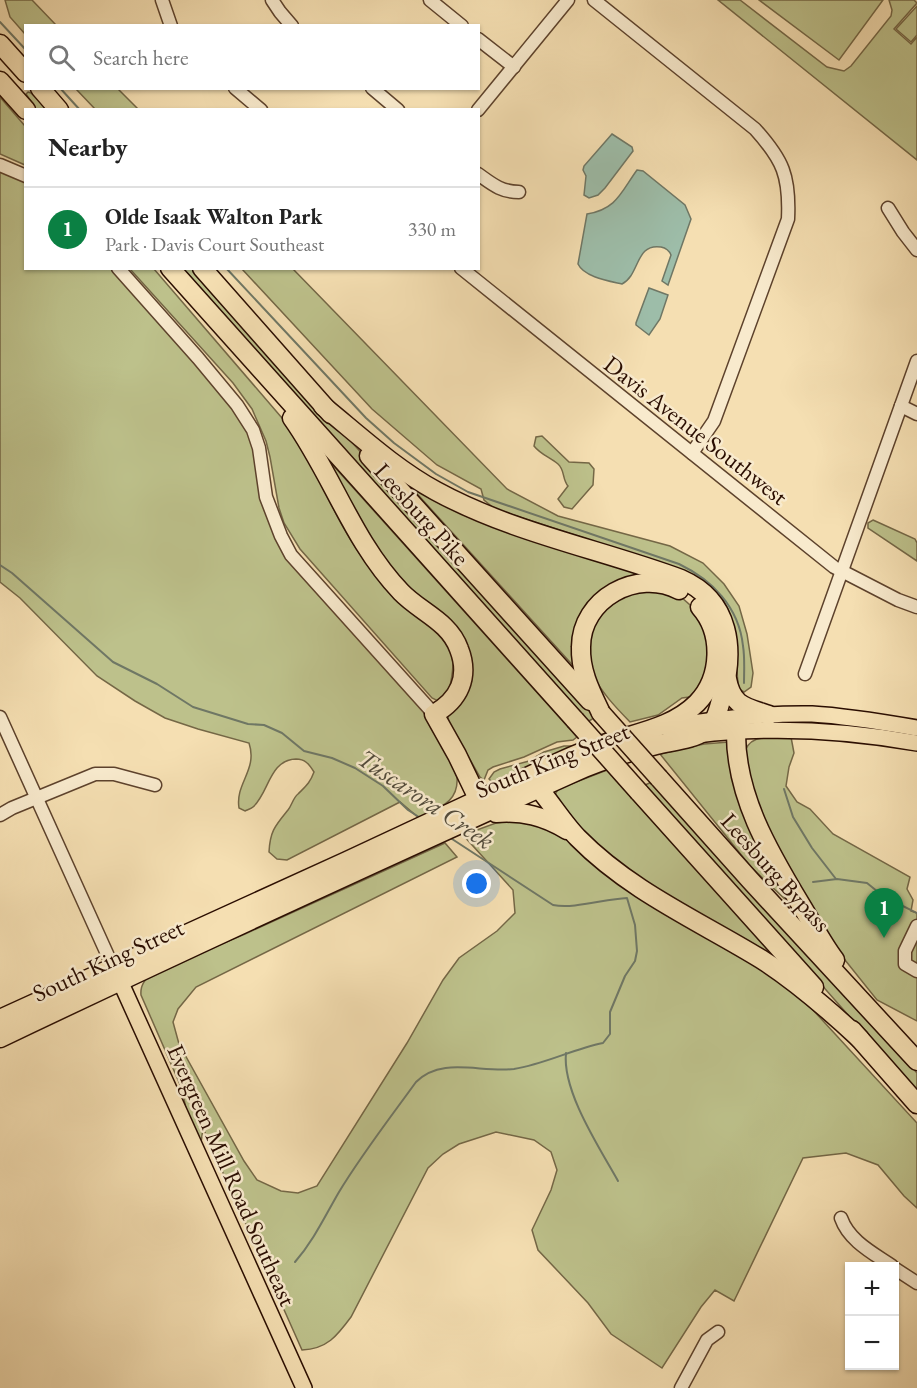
<!DOCTYPE html>
<meta charset="utf-8">
<style>
:root{--surface:#fff;--page:#f6f6f6;--text:#222;--muted:#767676;--line:#e0e0e0;--accent:#0b8043}
body{margin:0;font-family:"EB Garamond",serif;background:var(--page);color:var(--text)}
.controls{position:absolute;right:18px;bottom:18px;display:grid;overflow:hidden;border-radius:0px;box-shadow:0 2px 4px #0004}
.controls button{width:54px;height:54px;display:grid;place-items:center;padding:0;border:0;border-bottom:2px solid var(--line);background:var(--surface);color:var(--text);font:30px sans-serif}
.you{position:absolute;left:477px;top:884px;width:21px;height:21px;margin:-15px;border:4px solid #fff;border-radius:50%;background:#1a73e8;box-shadow:0 0 0 9px #1a73e833}
.badge{display:grid;place-items:center;width:39px;height:39px;border-radius:50%;background:var(--accent);color:#fff;font-size:20px;font-weight:700}
.pin{position:absolute;translate:-50% -50px;filter:drop-shadow(0 2px 3px #0008)}
.pin::after{content:'';position:absolute;top:32px;width:21px;height:18px;background:inherit;clip-path:polygon(0 0,100% 0,50% 100%)}
.list{margin:0;padding:0;list-style:none}
h2{display:flex;justify-content:space-between;align-items:center;height:78px;margin:0;padding:0 24px;font-size:26px}
h2 small{font-size:20px;font-weight:400;color:var(--muted)}
.list li{display:grid;grid-template-columns:39px 1fr auto;gap:18px;align-items:center;box-sizing:border-box;height:84px;padding:0 24px;border-top:2px solid var(--line)}
.list b{display:block;font-size:22px;white-space:nowrap}
.list p{margin:0;font-size:20px;white-space:nowrap;color:var(--muted)}
.list em{font-size:20px;font-style:normal;color:var(--muted)}
.icon{flex:none;width:33px;height:33px;fill:none;stroke:currentColor;stroke-width:2;stroke-linecap:round;stroke-linejoin:round}
.map{position:relative;flex:none;width:917px;height:1388px;overflow:hidden}
.search{position:absolute;background:var(--surface);box-shadow:0 2px 4px #0004;left:24px;top:24px;width:456px;height:66px;display:flex;align-items:center;gap:15px;box-sizing:border-box;padding:0 21px;border-radius:0px;color:var(--muted);font-size:22px}
.panel{position:absolute;background:var(--surface);box-shadow:0 2px 4px #0004;left:24px;top:108px;width:456px;height:162px;border-radius:0px}
.map>svg:first-child{display:block}
.green{fill:#bdc18b;stroke:#746746;stroke-width:1.5}
.water{fill:#9dbda9;stroke:#6f7765;stroke-width:1.5}
.lines{fill:none;stroke-linecap:round;stroke-linejoin:round}
.stream{stroke:#6f7765;stroke-width:2}
.minor-casing{stroke:#5d422c;stroke-width:15}
.major-casing{stroke:#2a0d00;stroke-width:18}
.highway-casing{stroke:#2a0d00;stroke-width:21}
.minor{stroke:#f8eacd;stroke-width:12}
.major{stroke:#f5dfb2;stroke-width:15}
.highway{stroke:#f5dfb2;stroke-width:18}
.highway-bridge-casing{stroke:#2a0d00;stroke-width:21;stroke-linecap:butt}
.highway-bridge{stroke:#f5dfb2;stroke-width:18}
.labels{text-anchor:middle;dominant-baseline:central;stroke-width:5;stroke-linejoin:round;paint-order:stroke}
.street-label{font-size:24px;fill:#2a0d00;stroke:#f8eacd}
.water-label{font-size:26px;font-style:italic;fill:#524b3b;stroke:#f8eacd}
</style>
<div class="map">
<svg width="917" height="1388" viewBox="0 0 917 1388">
<rect width="100%" height="100%" fill="#f5dfb2"/>
<filter id="stains"><feTurbulence type="fractalNoise" baseFrequency=".00333" numOctaves="4"/><feColorMatrix values="0 0 0 0 .2 0 0 0 0 .09 0 0 0 0 .02 0 0 0 .5 -.17"/></filter>
<radialGradient id="worn" r=".72"><stop offset=".6" stop-color="#630" stop-opacity="0"/><stop offset="1" stop-color="#630" stop-opacity=".3"/></radialGradient>
<g class="green">
<polygon points="5,0 32,0 56,25 26,26 25,34 10,17"/>
<polygon points="718,0 740,0 827,67 844,71 851,66 891,16 892,10 889,0 914,0 917,3 894,29 911,44 917,37 917,160"/>
<polygon points="759,0 883,0 839,60"/>
<polygon points="917,6 917,35 911,42 896,29"/>
<polygon points="76,89 118,89 138,109 95,109"/>
<polygon points="28,92 31,93 48,109 36,109 26,94"/>
<polygon points="0,97 25,126 25,165 0,154"/>
<path d="M0,165L25,176L26,268L115,269L237,405L259,448L281,536L434,714L457,777C459,803 438,808 419,818L400,802L287,860L277,859L269,852C270,831 275,826 288,810C292,805 293,798 298,794C306,786 310,783 314,772C309,764 305,759 296,759C269,760 269,793 253,807C251,809 247,810 245,811L239,808C235,783 258,770 249,743L198,729L165,718L135,701L97,676L20,598L0,582Z"/>
<path d="M130,269H154L288,425C318,468 333,519 365,561C382,584 406,603 427,622C433,628 442,634 447,642C457,658 452,678 448,695L438,701L432,698L300,549L284,523L279,508L270,457L266,441L252,409L233,383Z"/>
<polygon points="177,269 196,269 580,696 596,717 587,722"/>
<path d="M242,269H293L507,489L558,516L670,546L703,563L724,584L739,606L747,634L753,673L751,687L744,692L739,689C736,675 737,661 737,647C736,632 730,609 721,597C711,586 695,578 682,570L495,509L484,500L481,489L437,465L372,409Z"/>
<path d="M542,436L569,462L589,463L594,469L593,485L572,509L564,507L558,499L568,486C562,479 565,470 558,464C550,457 541,455 534,446L536,437Z"/>
<polygon points="322,453 577,737 573,740 557,742 524,757 493,767 488,770 484,780 480,777 449,723 448,717 467,664 392,576"/>
<polygon points="390,464 414,481 648,573 599,601 578,671"/>
<polygon points="873,520 915,539 917,543 917,561 868,528 868,523"/>
<path d="M644,588L681,597L699,613L713,651L697,696L682,698L658,715L630,722C602,693 569,659 599,618C603,612 608,603 614,600C623,595 634,592 644,588Z"/>
<path d="M791,737L794,753L789,767L786,786L797,802L810,809L833,834L910,877L907,889L913,900L911,911L917,913V1021L877,1000L837,950L818,921L762,819L743,757C748,732 770,738 791,737Z"/>
<polygon points="729,742 788,895 789,903 751,867 660,754 704,744"/>
<polygon points="564,746 575,746 497,781 492,782 489,779 494,772 500,769 529,761 544,752"/>
<polygon points="607,770 797,981 636,877 587,836 555,795 558,789"/>
<polygon points="654,781 917,1073 917,1093 645,785"/>
<path d="M512,821H527L562,835L748,959L790,990L813,1010L917,1123V1208L904,1196L878,1165L846,1153L803,1158L734,1301L715,1290L701,1307L662,1368L611,1334L588,1303L538,1250L532,1230L551,1190L557,1170L551,1152L534,1140L496,1132L459,1144L443,1154L428,1168L351,1317C337,1336 327,1349 302,1350L203,1128L201,1143L187,1114L182,1089L141,995C140,984 146,978 155,972L245,934L445,843L457,857L196,987L178,1009L173,1022L179,1044L244,1161L257,1180L281,1191L298,1193L317,1186L407,1043L443,980L459,958L497,931L515,913L513,890L463,835L496,823Z"/>
</g>
<g class="water">
<polygon points="612,134 632,147 633,151 605,188 598,195 589,198 584,195 586,176 583,170 584,166"/>
<path d="M637,170L643,171L685,205L691,219L668,285L662,281L671,255C669,250 666,248 661,247C635,243 640,275 622,284C609,281 584,277 578,264L587,214C617,209 621,192 637,170Z"/>
<polygon points="649,288 668,295 660,319 649,335 636,325 636,323"/>
</g>
<g class="lines">
<g class="stream">
<polyline points="0,22 26,50"/>
<polyline points="60,88 80,110"/>
<path d="M226,268L366,418L394,443L436,474L468,492L679,564C712,580 739,607 743,646C745,658 744,671 744,683"/>
<polyline points="0,565 12,573 113,662 157,684 193,707 248,724 264,725 282,733 304,751 332,758 355,768 383,786 408,810 422,819"/>
<polyline points="784,789 793,817 812,848 836,879"/>
<polyline points="813,882 837,879 867,883 883,896 917,913"/>
<path d="M566,1053C562,1091 599,1147 618,1181"/>
<path d="M295,1262C314,1240 325,1216 339,1192C362,1154 390,1118 416,1082C442,1056 480,1073 514,1069C545,1064 573,1049 603,1043L610,1034V1012L625,976L635,961L637,951L635,925L627,898C604,899 575,909 553,905L449,837"/>
</g>
<defs>
<g id="minor">
<polyline points="162,0 171,26"/>
<polyline points="272,0 280,12 292,26"/>
<polyline points="430,0 462,26"/>
<path d="M594,0L755,129C783,160 790,176 788,219L714,421L692,453"/>
<polyline points="478,39 514,67"/>
<polyline points="235,88 261,110"/>
<polyline points="372,88 398,110"/>
<polyline points="478,110 568,0"/>
<polyline points="0,165 26,176"/>
<path d="M478,174C492,184 501,192 519,192"/>
<polyline points="888,208 903,232 917,250"/>
<polyline points="118,268 198,358 237,405 253,430 259,448 266,497 281,536 291,555 434,714"/>
<polyline points="461,268 834,567 898,600 917,607"/>
<polyline points="901,406 917,414"/>
<polyline points="805,674 917,361"/>
<polyline points="0,717 113,967"/>
<polyline points="0,815 12,808 95,774 114,774 155,785"/>
<polyline points="917,926 905,951 905,964 917,971"/>
<path d="M841,1218C849,1241 873,1253 892,1266"/>
<polyline points="894,1268 917,1283"/>
<polyline points="681,1388 707,1340 718,1332"/>
</g>
<g id="major">
<path d="M666,727C715,719 763,713 812,714C847,716 882,722 917,728"/>
<path d="M697,735C771,726 844,730 917,743"/>
<polyline points="116,972 304,1388"/>
</g>
<g id="highway">
<polyline points="0,44 26,73"/>
<polyline points="0,81 26,110"/>
<polyline points="40,88 59,110"/>
<polyline points="170,268 575,720"/>
<polyline points="202,268 331,414"/>
<path d="M292,418C332,474 353,542 401,592C420,612 449,621 459,649C470,677 459,700 434,714L457,755L483,809"/>
<polyline points="369,456 590,701"/>
<path d="M727,679C732,706 745,707 769,715"/>
<path d="M601,713C591,692 580,671 581,647C581,599 637,568 679,590"/>
<path d="M736,731C735,795 769,852 801,905C812,923 822,943 835,960"/>
<path d="M544,777L542,787L544,795C555,809 566,826 578,838C630,891 699,921 761,959C797,982 829,1010 860,1039"/>
<polyline points="659,778 750,880 917,1061"/>
<polyline points="639,792 814,987"/>
<path d="M496,813C523,811 544,816 567,830"/>
<path d="M0,1019C116,966 232,914 347,861C417,829 487,795 557,763C576,754 596,746 616,740C645,731 675,725 697,703C722,677 723,633 700,607"/>
<polyline points="852,1030 917,1104"/>
<path d="M0,1038C191,947 382,859 575,772C601,760 629,752 656,745C672,741 693,740 706,730C716,722 719,708 722,696C735,650 731,601 681,579C600,549 513,533 436,491C394,468 360,436 323,406"/>
</g>
</defs>
<use href="#minor" class="minor-casing"/>
<use href="#major" class="major-casing"/>
<use href="#highway" class="highway-casing"/>
<use href="#minor" class="minor"/>
<use href="#major" class="major"/>
<use href="#highway" class="highway"/>
<defs>
<g id="highway-bridge">
<polyline points="601,713 659,778"/>
<polyline points="575,720 639,792"/>
</g>
</defs>
<use href="#highway-bridge" class="highway-bridge-casing"/>
<use href="#highway-bridge" class="highway-bridge"/>
</g>
<g class="labels">
<g class="street-label">
<text transform="translate(696 430) rotate(38)">Davis Avenue Southwest</text>
<text transform="translate(422 514) rotate(48)">Leesburg Pike</text>
<text transform="translate(552 760) rotate(-22)">South King Street</text>
<text transform="translate(776 872) rotate(48)">Leesburg Bypass</text>
<text transform="translate(108 960) rotate(-25)">South King Street</text>
<text transform="translate(232 1175) rotate(66)">Evergreen Mill Road Southeast</text>
</g>
<g class="water-label">
<text transform="translate(426 799) rotate(34)">Tuscarora Creek</text>
</g>
</g>
<rect width="100%" height="100%" filter="url(#stains)"/>
<rect width="100%" height="100%" fill="url(#worn)"/>
</svg>
<div class="controls">
<button>+</button>
<button>−</button>
</div>
<div class="you"></div>
<div class="pin badge" style="left:884px;top:938px">1</div>
<div class="search"><svg class="icon" aria-label="search" viewBox="0 0 24 24"><circle cx="10" cy="10" r="6"/><path d="M15 15l6 6"/></svg>Search here</div>
<section class="panel">
<h2>Nearby<small></small></h2>
<ul class="list">
<li><span class="badge">1</span><div><b>Olde Isaak Walton Park</b><p>Park · Davis Court Southeast</p></div><em>330 m</em></li>
</ul>
</section>
</div>
